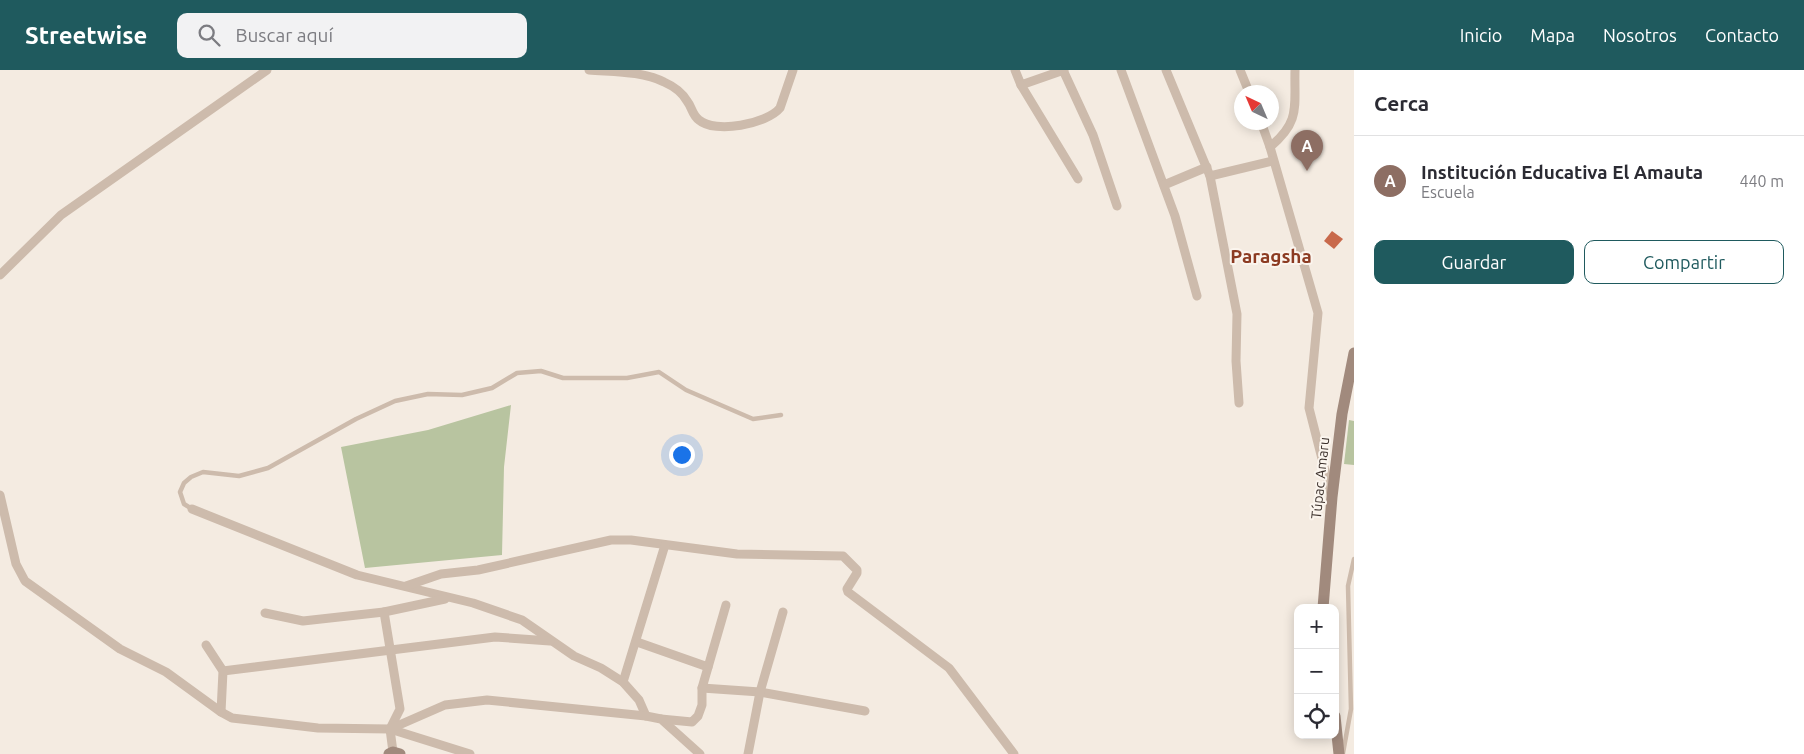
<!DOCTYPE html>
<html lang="es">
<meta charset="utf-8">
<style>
:root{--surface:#fff;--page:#f2f2f3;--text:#2b2b33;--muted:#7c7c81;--line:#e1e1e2;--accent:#1f5a5e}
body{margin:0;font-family:Ubuntu,sans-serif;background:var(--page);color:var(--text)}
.controls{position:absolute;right:15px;bottom:15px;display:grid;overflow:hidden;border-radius:10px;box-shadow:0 2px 12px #0003}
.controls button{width:45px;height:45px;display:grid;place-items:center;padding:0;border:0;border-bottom:1px solid var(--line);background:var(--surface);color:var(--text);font:25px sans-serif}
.compass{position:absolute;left:1234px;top:15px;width:45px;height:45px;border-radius:50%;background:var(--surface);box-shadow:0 2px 12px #0003;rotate:316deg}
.you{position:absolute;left:681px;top:384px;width:18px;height:18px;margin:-12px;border:4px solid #fff;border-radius:50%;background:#1a73e8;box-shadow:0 0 0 8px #1a73e833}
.badge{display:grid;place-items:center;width:32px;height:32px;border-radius:50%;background:var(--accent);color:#fff;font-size:16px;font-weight:700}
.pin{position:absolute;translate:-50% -41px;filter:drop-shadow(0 1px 2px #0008)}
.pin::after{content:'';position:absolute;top:26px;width:18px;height:15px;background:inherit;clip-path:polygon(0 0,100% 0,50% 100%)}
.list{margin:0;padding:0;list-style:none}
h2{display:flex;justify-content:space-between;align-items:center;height:65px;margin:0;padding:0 20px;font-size:21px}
h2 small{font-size:16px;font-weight:400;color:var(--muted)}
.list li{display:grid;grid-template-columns:32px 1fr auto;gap:15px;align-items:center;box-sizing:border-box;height:90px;padding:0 20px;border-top:1px solid var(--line)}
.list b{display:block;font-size:19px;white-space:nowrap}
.list p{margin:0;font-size:16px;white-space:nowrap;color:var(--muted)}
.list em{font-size:16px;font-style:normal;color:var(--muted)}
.actions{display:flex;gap:10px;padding:15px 20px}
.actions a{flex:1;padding:11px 0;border:1px solid var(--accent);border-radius:10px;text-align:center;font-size:18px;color:var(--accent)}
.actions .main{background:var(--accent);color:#fff}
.icon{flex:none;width:28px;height:28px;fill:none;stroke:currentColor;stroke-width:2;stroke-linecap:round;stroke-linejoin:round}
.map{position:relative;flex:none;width:1354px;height:684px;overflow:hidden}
header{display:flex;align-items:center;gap:30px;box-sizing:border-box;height:70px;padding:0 25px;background:var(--accent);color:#fff}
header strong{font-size:24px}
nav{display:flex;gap:28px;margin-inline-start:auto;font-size:18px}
.search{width:350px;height:45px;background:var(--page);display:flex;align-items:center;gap:12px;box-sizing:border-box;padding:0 18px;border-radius:10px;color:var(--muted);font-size:19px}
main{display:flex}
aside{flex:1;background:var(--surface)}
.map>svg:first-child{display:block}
.green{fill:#b8c4a0}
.building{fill:#c8694b}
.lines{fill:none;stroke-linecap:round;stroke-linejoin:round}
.service{stroke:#cdbbac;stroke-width:4.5}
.minor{stroke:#cdbbac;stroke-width:9}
.secondary{stroke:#a18a7d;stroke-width:11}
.labels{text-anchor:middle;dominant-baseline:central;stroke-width:4;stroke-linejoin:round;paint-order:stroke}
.street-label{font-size:14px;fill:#3b302b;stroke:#fbf5ee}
.district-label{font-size:19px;font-weight:bold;fill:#8c3b22;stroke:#fbf5ee}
</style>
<header>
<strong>Streetwise</strong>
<div class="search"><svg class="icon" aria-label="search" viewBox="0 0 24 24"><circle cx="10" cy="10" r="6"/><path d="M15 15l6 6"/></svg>Buscar aquí</div>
<nav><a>Inicio</a><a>Mapa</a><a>Nosotros</a><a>Contacto</a></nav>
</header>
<main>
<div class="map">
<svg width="1354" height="684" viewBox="0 0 1354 684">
<rect width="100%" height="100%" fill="#f4ebe1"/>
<g class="green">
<polygon points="511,335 504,397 502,485 365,498 341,377 428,360"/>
<polygon points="1349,350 1354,351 1354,395 1344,394"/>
</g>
<polygon class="building" points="1332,161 1343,169 1334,179 1324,171"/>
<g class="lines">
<g class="service">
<polyline points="192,439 184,434 180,422 184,413 191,407 203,402 239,406 268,398 356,349 395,331 428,324 462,325 492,318 517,303 541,301 563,308 627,308 659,302 686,320 753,349 781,345"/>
<polyline points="1343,683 1351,639 1348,516 1354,489"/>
</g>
<g class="minor">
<path d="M589,0C613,2 642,1 664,12C673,16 682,22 687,31C692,37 692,45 699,50C715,64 767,54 780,38L793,0"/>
<polyline points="1015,0 1021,15 1064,0"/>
<polyline points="1063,0 1093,65 1117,136"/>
<polyline points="1121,0 1175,146 1197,226"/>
<polyline points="1166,0 1210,106 1237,244 1236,291 1239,333"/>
<polyline points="1240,0 1249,22"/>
<polyline points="1021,15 1078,109"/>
<polyline points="1261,52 1270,77 1318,243 1309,338 1331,424"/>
<path d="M1270,77C1301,51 1294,37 1295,0"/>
<polyline points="1210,106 1273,91"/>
<polyline points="1164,115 1207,97"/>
<polyline points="0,205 61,145 267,0"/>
<polyline points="0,425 16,494 25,511 120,579 166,602 221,642 232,648 318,658 390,659 470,684"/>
<polyline points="192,439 357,505 473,533 522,550 574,586 601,598 623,612 639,630 646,646"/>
<polyline points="406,516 441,504 478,500 611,470 631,470 737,484 843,486 857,500 857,503 847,519 848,522 949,598 1014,684"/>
<polyline points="384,542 445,529"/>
<polyline points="265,543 303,551 384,542 400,639 390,659"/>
<polyline points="637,572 708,597"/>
<polyline points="206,575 223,601 221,642"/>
<polyline points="223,601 495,567 550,571"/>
<polyline points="623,612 665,475"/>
<polyline points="702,618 760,622 865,641"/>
<polyline points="661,649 692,652 698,646 702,635 702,618 726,535"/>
<polyline points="393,682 390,659 445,635 487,630 646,646 661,649 700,684"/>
<polyline points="748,684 760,622 783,542"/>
</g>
<g class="secondary">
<polyline points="1323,538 1332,427 1342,344 1354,283"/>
<polyline points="1335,646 1339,684"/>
<polyline points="389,684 393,682 400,684"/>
</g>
</g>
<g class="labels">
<g class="street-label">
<text transform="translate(1320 408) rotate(-84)">Túpac Amaru</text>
</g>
<g class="district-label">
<text x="1271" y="186">Paragsha</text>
</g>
</g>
</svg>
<div class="controls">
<button>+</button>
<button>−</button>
<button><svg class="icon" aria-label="locate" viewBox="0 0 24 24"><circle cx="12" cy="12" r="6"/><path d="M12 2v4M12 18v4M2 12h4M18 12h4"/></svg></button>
</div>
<svg class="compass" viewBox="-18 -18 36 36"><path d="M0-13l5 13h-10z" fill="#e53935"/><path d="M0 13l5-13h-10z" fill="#7c7c81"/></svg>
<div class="you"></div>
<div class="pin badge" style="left:1307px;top:101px;background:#8d6e63">A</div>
</div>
<aside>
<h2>Cerca<small></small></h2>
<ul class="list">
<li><span class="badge" style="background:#8d6e63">A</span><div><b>Institución Educativa El Amauta</b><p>Escuela</p></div><em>440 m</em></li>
</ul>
<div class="actions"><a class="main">Guardar</a><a>Compartir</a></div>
</aside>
</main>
